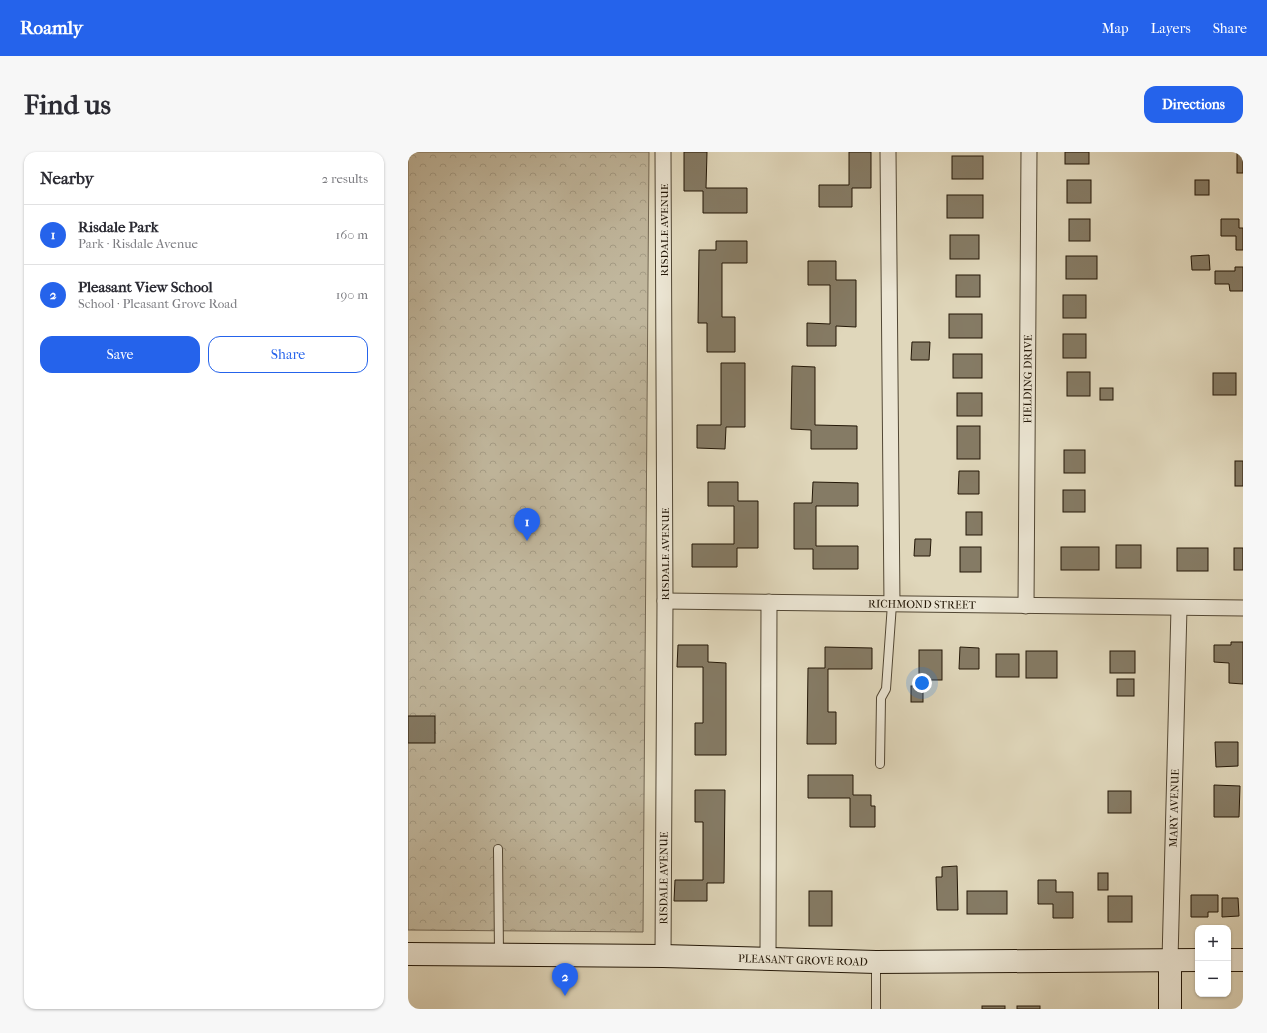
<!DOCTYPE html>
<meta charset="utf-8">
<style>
:root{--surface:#fff;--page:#f7f7f7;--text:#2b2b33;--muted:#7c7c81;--line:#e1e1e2;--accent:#2563eb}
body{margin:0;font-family:"IM FELL French Canon",serif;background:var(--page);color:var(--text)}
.controls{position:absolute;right:12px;bottom:12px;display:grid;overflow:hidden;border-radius:8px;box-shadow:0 1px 3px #0004}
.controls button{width:36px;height:36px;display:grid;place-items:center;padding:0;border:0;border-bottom:1px solid var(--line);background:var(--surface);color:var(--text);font:20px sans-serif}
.you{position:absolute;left:514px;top:531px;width:14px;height:14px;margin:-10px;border:3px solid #fff;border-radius:50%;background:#1a73e8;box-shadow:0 0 0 6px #1a73e833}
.badge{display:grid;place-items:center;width:26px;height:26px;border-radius:50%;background:var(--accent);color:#fff;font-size:13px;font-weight:700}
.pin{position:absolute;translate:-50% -33px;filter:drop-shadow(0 1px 2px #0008)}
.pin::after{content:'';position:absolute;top:21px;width:14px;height:12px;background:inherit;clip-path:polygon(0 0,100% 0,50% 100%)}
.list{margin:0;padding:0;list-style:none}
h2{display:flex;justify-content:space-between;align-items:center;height:52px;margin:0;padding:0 16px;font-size:17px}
h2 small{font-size:13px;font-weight:400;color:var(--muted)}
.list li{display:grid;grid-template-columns:26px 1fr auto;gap:12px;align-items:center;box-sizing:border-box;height:60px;padding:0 16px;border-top:1px solid var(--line)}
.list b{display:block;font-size:15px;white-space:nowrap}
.list p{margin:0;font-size:13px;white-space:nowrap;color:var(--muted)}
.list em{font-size:13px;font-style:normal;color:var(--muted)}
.actions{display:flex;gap:8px;padding:12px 16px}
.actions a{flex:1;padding:9px 0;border:1px solid var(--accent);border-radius:12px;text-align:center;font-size:14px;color:var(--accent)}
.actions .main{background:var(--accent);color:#fff}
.map{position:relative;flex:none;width:835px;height:857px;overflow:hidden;border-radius:12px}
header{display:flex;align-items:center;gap:24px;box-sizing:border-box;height:56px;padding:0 20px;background:var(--accent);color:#fff}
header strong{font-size:19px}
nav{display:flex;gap:22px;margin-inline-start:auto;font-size:14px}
.intro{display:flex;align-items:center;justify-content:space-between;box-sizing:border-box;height:96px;padding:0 24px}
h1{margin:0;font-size:28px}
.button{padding:10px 18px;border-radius:12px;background:var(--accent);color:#fff;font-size:14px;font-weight:700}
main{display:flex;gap:24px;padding:0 24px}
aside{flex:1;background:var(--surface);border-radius:12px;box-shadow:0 1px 3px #0004}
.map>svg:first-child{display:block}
.forest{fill:url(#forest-crowns);stroke:#726652}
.building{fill:#857b65;stroke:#231707}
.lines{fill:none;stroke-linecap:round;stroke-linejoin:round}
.lane-casing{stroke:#524734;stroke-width:10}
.street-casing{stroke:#524734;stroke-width:17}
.secondary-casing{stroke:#231707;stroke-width:24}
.lane{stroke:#ebe5d3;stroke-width:8}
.street{stroke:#ebe5d3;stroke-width:15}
.secondary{stroke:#ebe5d3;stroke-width:22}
.labels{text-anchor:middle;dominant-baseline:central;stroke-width:3.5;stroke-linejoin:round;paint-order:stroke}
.street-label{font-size:11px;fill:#231707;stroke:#ebe5d3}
</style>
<header>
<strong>Roamly</strong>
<nav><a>Map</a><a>Layers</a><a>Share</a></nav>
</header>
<div class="intro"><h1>Find us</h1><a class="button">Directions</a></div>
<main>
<aside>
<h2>Nearby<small>2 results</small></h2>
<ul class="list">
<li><span class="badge">1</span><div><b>Risdale Park</b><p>Park · Risdale Avenue</p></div><em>160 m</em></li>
<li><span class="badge">2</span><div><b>Pleasant View School</b><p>School · Pleasant Grove Road</p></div><em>190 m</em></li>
</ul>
<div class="actions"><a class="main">Save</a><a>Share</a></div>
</aside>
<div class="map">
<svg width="835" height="857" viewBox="0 0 835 857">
<defs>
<pattern id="forest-crowns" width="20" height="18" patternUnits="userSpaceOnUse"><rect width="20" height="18" fill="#c0b69c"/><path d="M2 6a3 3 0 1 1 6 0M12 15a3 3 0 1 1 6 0" fill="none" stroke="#a59c85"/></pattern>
</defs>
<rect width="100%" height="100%" fill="#e0d7bb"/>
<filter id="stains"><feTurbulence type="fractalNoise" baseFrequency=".005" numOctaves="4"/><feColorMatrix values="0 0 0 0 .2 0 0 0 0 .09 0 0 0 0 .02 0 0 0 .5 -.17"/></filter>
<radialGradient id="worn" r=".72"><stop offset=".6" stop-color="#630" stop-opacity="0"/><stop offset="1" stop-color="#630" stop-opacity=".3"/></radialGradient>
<polygon class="forest" points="0,0 241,0 235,780 0,778"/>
<g class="building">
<polygon points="276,0 299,0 298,36 339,36 339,61 295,61 295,39 276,39"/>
<polygon points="441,0 463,0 463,36 444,36 444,55 411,55 411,33 441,33"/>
<rect x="657" y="0" width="24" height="12"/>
<rect x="829" y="0" width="6" height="21"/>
<rect x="544" y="4" width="31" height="23"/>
<rect x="659" y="28" width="24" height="23"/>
<rect x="787" y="28" width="14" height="15"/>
<rect x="539" y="43" width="36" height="23"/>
<rect x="661" y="67" width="21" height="22"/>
<polygon points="813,67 831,67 831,76 835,76 835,98 828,98 828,84 813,84"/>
<rect x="542" y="83" width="29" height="24"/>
<polygon points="308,89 339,89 339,111 314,111 314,165 327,165 327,200 299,200 299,171 290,171 291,98 308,98"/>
<polygon points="801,103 802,118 784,118 783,104"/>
<rect x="658" y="104" width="31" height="23"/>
<polygon points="400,109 428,109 428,128 448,128 448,175 428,174 428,194 399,194 399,171 422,172 422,133 400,133"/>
<polygon points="827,115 835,115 835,139 822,139 821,132 807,132 807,119 827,119"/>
<rect x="548" y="123" width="24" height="22"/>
<rect x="655" y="143" width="23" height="23"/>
<rect x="541" y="162" width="33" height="24"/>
<rect x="655" y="182" width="23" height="24"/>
<polygon points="504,190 522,190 521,208 503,208"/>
<rect x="545" y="202" width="29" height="24"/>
<polygon points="313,211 337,211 337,275 318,275 317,297 289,296 289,273 313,273"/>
<polygon points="384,214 407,215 407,273 449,274 449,297 403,297 403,278 383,277"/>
<rect x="659" y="220" width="23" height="24"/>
<rect x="805" y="221" width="23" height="22"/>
<rect x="692" y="236" width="13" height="12"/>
<rect x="549" y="241" width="25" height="23"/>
<rect x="549" y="274" width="23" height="33"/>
<rect x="656" y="298" width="21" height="23"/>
<rect x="827" y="309" width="8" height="25"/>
<polygon points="551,319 571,319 571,342 550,342"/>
<polygon points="300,330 330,330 330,349 350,349 350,396 329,396 329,415 284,415 284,392 326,392 326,354 300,354"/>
<polygon points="405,330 450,331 450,354 408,354 408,394 450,394 450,417 405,417 405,397 386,397 386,351 404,351"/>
<rect x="655" y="338" width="22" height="22"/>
<rect x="558" y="360" width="16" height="23"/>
<polygon points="507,387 523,387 522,404 506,404"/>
<rect x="708" y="393" width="25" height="23"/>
<rect x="552" y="395" width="21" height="25"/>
<rect x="653" y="395" width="38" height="23"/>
<rect x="769" y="396" width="31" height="23"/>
<rect x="826" y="396" width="9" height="22"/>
<polygon points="823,490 835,490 835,532 821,531 821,511 806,510 806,493 823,493"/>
<polygon points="270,493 300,493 300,510 318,511 318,603 287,603 287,571 295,571 295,515 269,515"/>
<polygon points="417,495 464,496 464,517 420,517 420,560 428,560 428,592 399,592 400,516 417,516"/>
<polygon points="552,495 571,496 571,517 551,517"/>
<rect x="511" y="498" width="23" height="30"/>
<rect x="618" y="499" width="31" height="27"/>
<rect x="702" y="499" width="25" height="22"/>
<rect x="588" y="502" width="23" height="23"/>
<rect x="709" y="527" width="17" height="17"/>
<rect x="503" y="534" width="12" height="16"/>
<rect x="0" y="564" width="27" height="27"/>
<polygon points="807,590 830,590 830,614 808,615"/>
<polygon points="400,623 445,623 445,643 463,643 463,654 467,654 467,675 442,675 442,646 400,646"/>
<polygon points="806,633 832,634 831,665 806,665"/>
<polygon points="287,638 317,638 316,731 299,731 299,749 266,749 267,728 295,728 295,670 287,670"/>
<rect x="700" y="639" width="23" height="22"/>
<polygon points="549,714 550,758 529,758 528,725 534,725 534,715"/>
<rect x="690" y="721" width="10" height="17"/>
<polygon points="630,728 648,728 648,740 665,740 665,766 645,766 645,752 630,752"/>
<rect x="401" y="739" width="23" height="35"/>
<rect x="559" y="739" width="40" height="23"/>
<polygon points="783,743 810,743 810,760 800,760 800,765 783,765"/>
<rect x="700" y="744" width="24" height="26"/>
<polygon points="814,746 830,746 831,764 814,765"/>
<rect x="574" y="854" width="23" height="3"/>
<rect x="609" y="854" width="23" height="3"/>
</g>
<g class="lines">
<defs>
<g id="lane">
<polyline points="472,612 473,546 478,537 484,452"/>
<polyline points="90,697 91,802"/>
<polyline points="468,857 468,811"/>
</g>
<g id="street">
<polyline points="480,0 484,452"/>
<path id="s1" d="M257,449L835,456"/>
<path id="s2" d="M618,454L621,0"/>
<path id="s3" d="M255,804L257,449L255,0"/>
<polyline points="360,807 361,450"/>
<path id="s4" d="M762,808L771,456"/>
</g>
<g id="secondary">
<path id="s5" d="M0,802L255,804L468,810L790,808"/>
<polyline points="820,808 835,808"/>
<polyline points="762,857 762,808"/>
</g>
</defs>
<use href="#lane" class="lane-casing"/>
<use href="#street" class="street-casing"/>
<use href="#secondary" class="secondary-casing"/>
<use href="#lane" class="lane"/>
<use href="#street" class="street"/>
<use href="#secondary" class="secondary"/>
</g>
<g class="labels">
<g class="street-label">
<text transform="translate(256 78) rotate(-90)">RISDALE AVENUE</text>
<text stroke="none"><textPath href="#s2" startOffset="227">FIELDING DRIVE</textPath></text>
<text transform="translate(257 402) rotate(-90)">RISDALE AVENUE</text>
<text stroke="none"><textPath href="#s1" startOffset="257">RICHMOND STREET</textPath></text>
<text stroke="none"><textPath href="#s4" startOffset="152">MARY AVENUE</textPath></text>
<text stroke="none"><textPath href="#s3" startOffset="78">RISDALE AVENUE</textPath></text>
<text stroke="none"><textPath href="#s5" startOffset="395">PLEASANT GROVE ROAD</textPath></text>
</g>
</g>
<rect width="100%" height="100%" filter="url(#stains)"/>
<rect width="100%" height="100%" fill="url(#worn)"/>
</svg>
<div class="controls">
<button>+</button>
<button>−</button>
</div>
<div class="you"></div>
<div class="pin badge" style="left:119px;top:389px">1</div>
<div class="pin badge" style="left:157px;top:844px">2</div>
</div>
</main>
